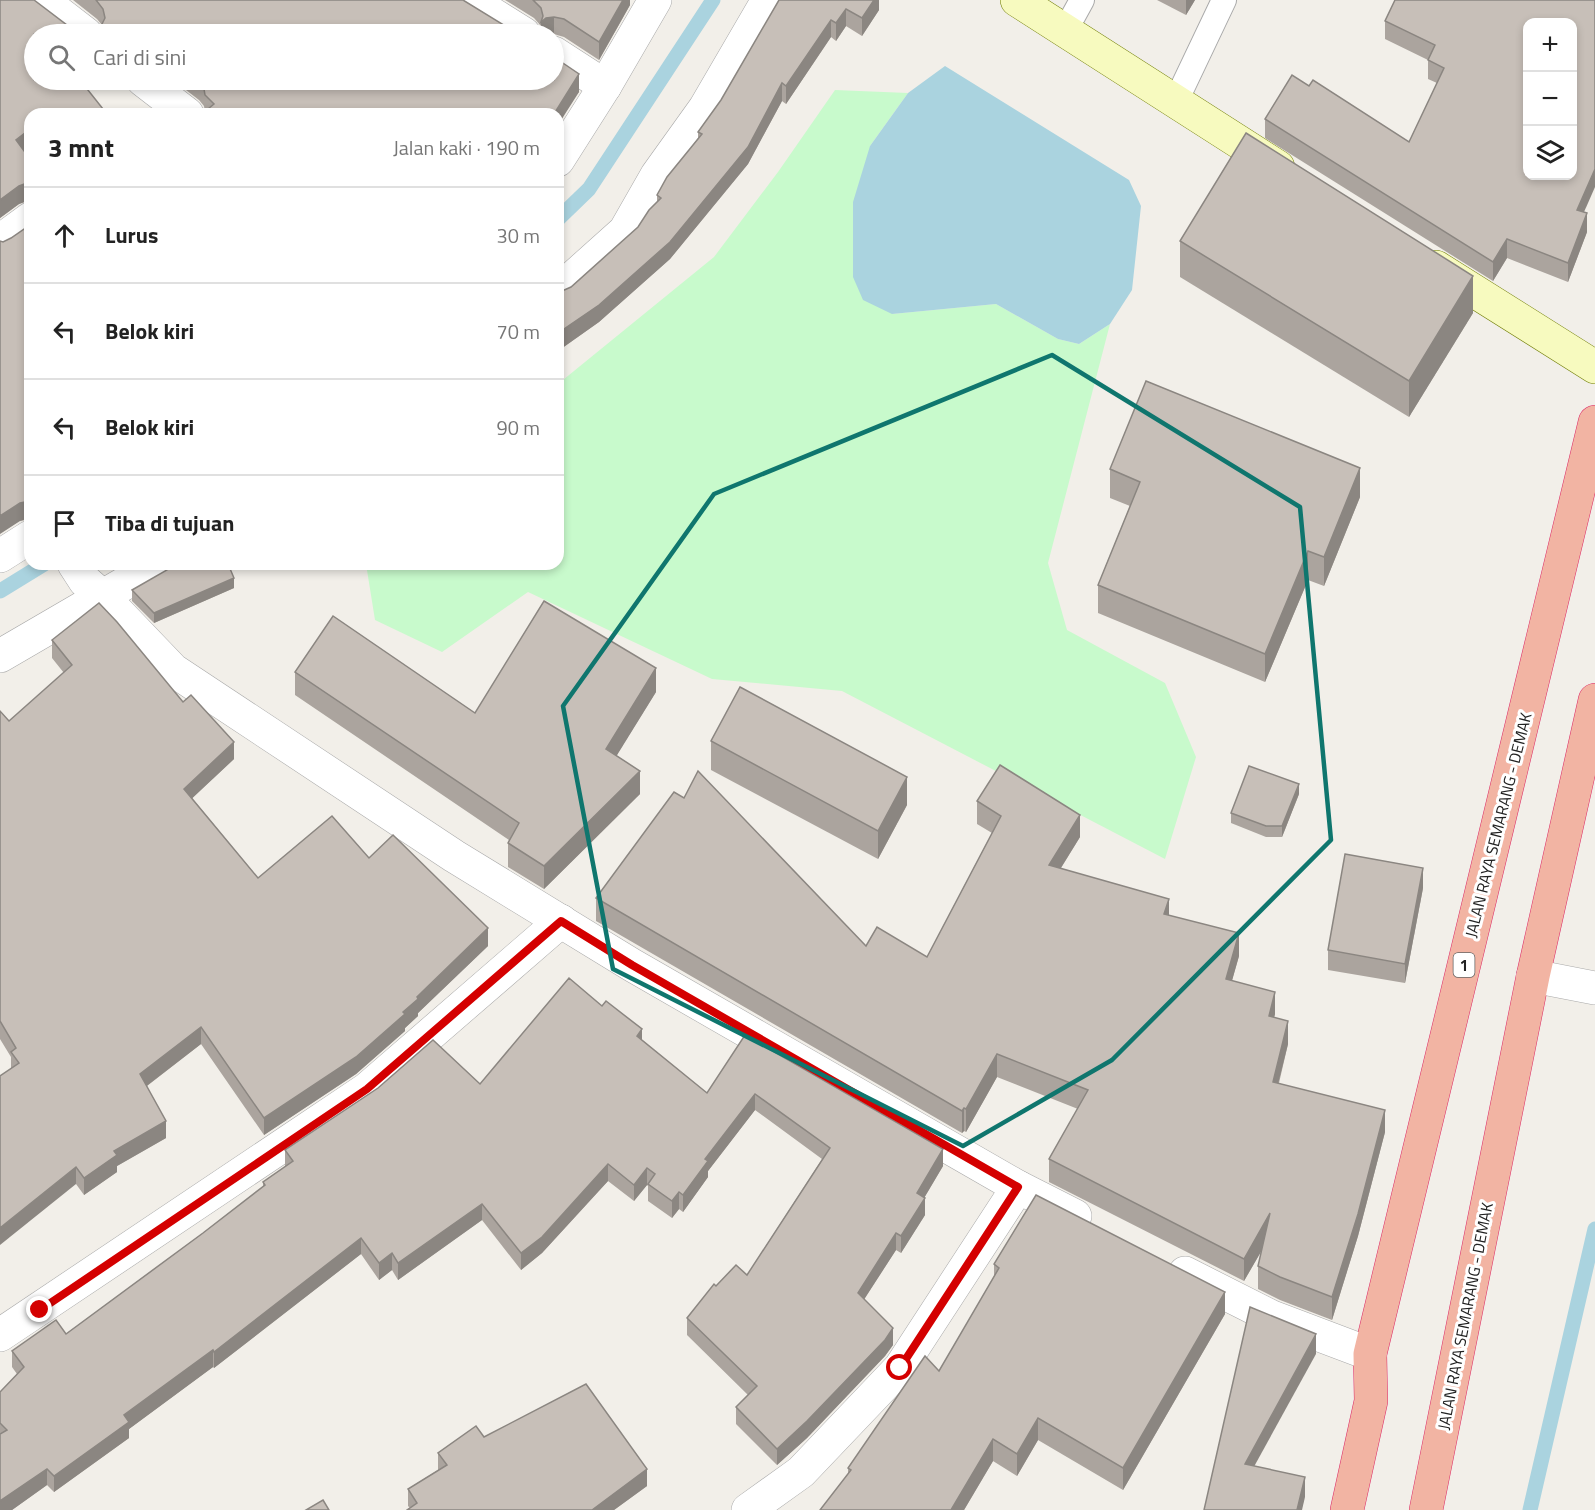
<!DOCTYPE html>
<html lang="id">
<meta charset="utf-8">
<style>
:root{--surface:#fff;--page:#f2f2f2;--text:#222;--muted:#767676;--line:#e0e0e0}
body{margin:0;font-family:"Titillium Web",sans-serif;background:var(--page);color:var(--text)}
.controls{position:absolute;right:18px;top:18px;display:grid;overflow:hidden;border-radius:12px;box-shadow:0 3px 9px #0003}
.controls button{width:54px;height:54px;display:grid;place-items:center;padding:0;border:0;border-bottom:2px solid var(--line);background:var(--surface);color:var(--text);font:30px sans-serif}
.stop{position:absolute;width:18px;height:18px;margin:-14px;border:4px solid #d40000;border-radius:50%;background:#fff}
.stop.end{background:#d40000;border-color:#fff;box-shadow:0 2px 6px #0008}
.list{margin:0;padding:0;list-style:none}
h2{display:flex;justify-content:space-between;align-items:center;height:78px;margin:0;padding:0 24px;font-size:26px}
h2 small{font-size:20px;font-weight:400;color:var(--muted)}
.list li{display:grid;grid-template-columns:39px 1fr auto;gap:18px;align-items:center;box-sizing:border-box;height:96px;padding:0 24px;border-top:2px solid var(--line)}
.list b{display:block;font-size:22px;white-space:nowrap}
.list em{font-size:20px;font-style:normal;color:var(--muted)}
.icon{flex:none;width:33px;height:33px;fill:none;stroke:currentColor;stroke-width:2;stroke-linecap:round;stroke-linejoin:round}
.map{position:relative;flex:none;width:1595px;height:1510px;overflow:hidden}
.search{position:absolute;background:var(--surface);box-shadow:0 3px 9px #0003;left:24px;top:24px;width:540px;height:66px;display:flex;align-items:center;gap:15px;box-sizing:border-box;padding:0 21px;border-radius:33px;color:var(--muted);font-size:22px}
.panel{position:absolute;background:var(--surface);box-shadow:0 3px 9px #0003;left:24px;top:108px;width:540px;height:462px;border-radius:18px}
.map>svg:first-child{display:block}
.park{fill:#c8facc}
.water{fill:#aad3df}
.lines{fill:none;stroke-linecap:round;stroke-linejoin:round}
.stream{stroke:#aad3df;stroke-width:15}
.service-casing{stroke:#a9a9a9;stroke-width:26}
.minor-casing{stroke:#a9a9a9;stroke-width:34}
.secondary-casing{stroke:#707d05;stroke-width:34}
.trunk-casing{stroke:#dc2a67;stroke-width:34}
.service{stroke:#fff;stroke-width:24}
.minor{stroke:#fff;stroke-width:33}
.secondary{stroke:#f7fabf;stroke-width:33}
.trunk{stroke:#f2b4a3;stroke-width:33}
.wall{fill:#aba49e}
.shaded-wall{fill:#8b8681}
.building{fill:#c7bfb8;stroke:#8b8681;stroke-width:1.5;fill-rule:evenodd}
.route{stroke:#d40000;stroke-width:8}
.marked{fill:none;stroke:#0f766e;stroke-width:4.5;stroke-linejoin:round}
.labels{text-anchor:middle;dominant-baseline:central;stroke-width:6;stroke-linejoin:round;paint-order:stroke}
.shield{fill:#fff;stroke:#646464;stroke-width:1.5}
.shield-label{font-size:15px;font-weight:bold;fill:#222}
.street-label{font-size:16px;fill:#222;stroke:#fff}
</style>
<div class="map">
<svg width="1595" height="1510" viewBox="0 0 1595 1510">
<rect width="100%" height="100%" fill="#f2efe9"/>
<polygon class="park" points="835,90 908,93 870,146 892,314 996,304 1058,339 1079,344 1110,324 1048,563 1067,630 1165,683 1196,757 1165,859 842,691 712,679 528,592 442,652 375,620 366,564 558,564 558,384 714,257 778,172"/>
<polygon class="water" points="945,66 1129,180 1141,206 1132,290 1110,324 1079,344 1058,339 996,304 892,314 863,300 853,277 853,202 870,146 908,93"/>
<g class="lines">
<g class="stream">
<polyline points="558,219 589,189 713,0"/>
<polyline points="0,591 44,564"/>
<polyline points="1530,1510 1595,1229"/>
</g>
<defs>
<g id="service">
<polyline points="1065,31 1082,0"/>
<polyline points="1175,103 1224,0"/>
</g>
<g id="minor">
<polyline points="42,0 86,34"/>
<polyline points="470,0 524,34"/>
<polyline points="554,53 605,86"/>
<polyline points="143,80 187,114"/>
<polyline points="558,160 605,86 655,0"/>
<polyline points="0,241 30,219"/>
<polyline points="558,291 625,231 657,175 705,108 768,0"/>
<polyline points="0,556 30,537"/>
<polyline points="74,564 85,581 103,597 173,670 454,856 632,965 1018,1187 1075,1216"/>
<polyline points="0,656 158,564"/>
<polyline points="1533,976 1595,988"/>
<polyline points="1185,1273 1272,1317 1370,1354"/>
<polyline points="0,1335 367,1089 561,921"/>
<polyline points="748,1510 801,1472 900,1368 1018,1187"/>
</g>
<g id="secondary">
<polyline points="1017,0 1278,167"/>
<polyline points="1436,267 1595,367"/>
</g>
<g id="trunk">
<polyline points="1347,1510 1371,1401 1370,1354 1595,422"/>
<polyline points="1426,1510 1533,976 1595,700"/>
</g>
</defs>
<use href="#service" class="service-casing"/>
<use href="#minor" class="minor-casing"/>
<use href="#secondary" class="secondary-casing"/>
<use href="#trunk" class="trunk-casing"/>
<use href="#service" class="service"/>
<use href="#minor" class="minor"/>
<use href="#secondary" class="secondary"/>
<use href="#trunk" class="trunk"/>
</g>
<g class="wall">
<polygon points="0,0 30,114 30,146 24,151 30,159 30,201 27,201 19,204 0,218"/>
<polygon points="73,0 463,0 515,32 522,34 87,34 94,33 100,28 102,25 97,19"/>
<polygon points="505,0 630,0 630,5 599,60 564,37 554,34 541,34 541,26 534,18"/>
<polygon points="779,0 879,0 879,10 862,36 846,26 836,41 831,37 786,104 782,101 748,164 670,259 599,322 558,351 558,291 562,291 571,287 638,227 657,202 657,195 698,138 698,132 721,100"/>
<polygon points="1157,0 1195,0 1186,15"/>
<polygon points="1395,0 1584,212 1587,232 1568,282 1507,258 1493,281 1265,138 1265,119 1309,86 1409,142 1437,83 1428,79 1428,60 1385,39 1385,21"/>
<polygon points="173,80 554,80 579,92 558,114 205,112 204,106 199,100"/>
<polygon points="30,225 30,519 20,521 3,242 11,238"/>
<polygon points="1180,241 1473,313 1409,417 1180,277"/>
<polygon points="1110,469 1360,497 1324,586 1308,580 1265,682 1098,613 1098,585 1130,506 1110,498"/>
<polygon points="234,588 154,623 132,601 132,590"/>
<polygon points="52,640 183,702 234,759 192,798 258,878 369,858 488,946 418,1013 418,1016 405,1028 405,1031 356,1074 264,1135 201,1044 147,1086 166,1138 117,1166 117,1172 84,1195 76,1184 11,1068 11,1057 0,1039 0,711 9,721 64,673 52,658"/>
<polygon points="295,672 475,713 656,692 616,756 640,794 544,889 508,867 508,843 509,840 295,695"/>
<polygon points="711,741 907,805 878,859 711,770"/>
<polygon points="1299,794 1282,837 1266,837 1231,823 1231,813"/>
<polygon points="977,801 1080,837 1061,868 1169,915 1239,956 1232,980 1275,1014 1274,1017 1288,1044 1279,1083 1385,1132 1358,1236 1332,1320 1280,1300 1258,1289 1258,1266 1262,1250 1244,1281 1049,1182 1049,1159 1078,1109 997,1077 966,1132 964,1131 962,1133 596,921 596,898 927,957 992,833 977,824"/>
<polygon points="1423,888 1405,983 1328,970 1328,950"/>
<polygon points="745,1035 943,1166 924,1198 925,1215 901,1253 896,1250 864,1299 893,1345 885,1356 807,1438 777,1465 736,1424 736,1407 748,1395 687,1335 687,1318 716,1286 747,1275 822,1159 755,1110 708,1171 708,1177 683,1212 679,1209 672,1218 648,1201 648,1186 647,1185 634,1201 608,1181 542,1253 521,1270 482,1220 398,1280 392,1270 379,1280 361,1254 214,1368 213,1367 129,1429 129,1438 54,1492 47,1485 12,1510 0,1510 0,1392 17,1374 12,1367 12,1351 66,1334 203,1233 263,1187 263,1182 285,1167 285,1150 480,1084 642,1040 707,1093"/>
<polygon points="994,1264 1225,1314 1123,1490 1038,1440 1017,1476 993,1461 964,1510 820,1510 848,1474 848,1468 939,1371 994,1277"/>
<polygon points="484,1437 647,1486 614,1510 407,1510 410,1508 408,1506 408,1489 438,1470 438,1453"/>
</g>
<g class="shaded-wall">
<polygon points="623,0 630,0 630,5 599,60 599,42"/>
<polygon points="874,0 879,0 879,10 862,36 862,18"/>
<polygon points="1186,0 1195,0 1186,15"/>
<polygon points="846,9 846,26 836,41 836,23"/>
<polygon points="554,17 554,34 541,34 541,22 546,18"/>
<polygon points="831,20 831,37 786,104 786,86"/>
<polygon points="142,29 142,34 135,34"/>
<polygon points="579,74 579,92 558,125 558,114 554,114"/>
<polygon points="78,80 98,80 78,95"/>
<polygon points="782,83 782,101 748,164 670,259 599,322 558,351 558,333"/>
<polygon points="30,129 30,146 16,158 16,140"/>
<polygon points="1595,169 1595,187 1577,228 1577,210"/>
<polygon points="27,183 27,201 19,204 0,218 0,200 19,186"/>
<polygon points="1587,213 1587,232 1568,282 1568,263"/>
<polygon points="1507,239 1507,258 1493,281 1493,262"/>
<polygon points="1473,276 1473,313 1409,417 1409,381"/>
<polygon points="1360,468 1360,497 1324,586 1324,557"/>
<polygon points="29,501 29,518 20,521 0,534 0,516 20,503"/>
<polygon points="1308,551 1308,580 1265,682 1265,654"/>
<polygon points="234,578 234,588 154,623 154,613"/>
<polygon points="656,668 656,692 606,773 606,749"/>
<polygon points="234,742 234,759 184,806 184,789"/>
<polygon points="640,771 640,794 544,889 544,866"/>
<polygon points="907,777 907,805 878,859 878,831"/>
<polygon points="1299,784 1299,794 1282,837 1282,826"/>
<polygon points="1080,815 1080,837 1049,887 1049,865"/>
<polygon points="1423,868 1423,888 1405,983 1405,964"/>
<polygon points="1169,899 1169,921 1164,914"/>
<polygon points="488,928 488,946 418,1013 418,1016 405,1028 405,1031 356,1074 264,1135 264,1118 403,1012 417,997"/>
<polygon points="1239,933 1239,956 1226,1002 1226,979"/>
<polygon points="1275,992 1275,1014 1269,1038 1269,1016"/>
<polygon points="1288,1021 1288,1044 1273,1104 1273,1082"/>
<polygon points="201,1027 201,1044 140,1091 140,1074"/>
<polygon points="642,1029 642,1046 637,1036"/>
<polygon points="997,1054 997,1077 966,1132 966,1109"/>
<polygon points="755,1094 755,1110 708,1171 708,1177 683,1212 683,1195 705,1159"/>
<polygon points="964,1108 964,1131 962,1133 962,1111"/>
<polygon points="1385,1110 1385,1132 1358,1236 1332,1320 1332,1297"/>
<polygon points="166,1121 166,1138 117,1166 117,1172 84,1195 84,1178 114,1151"/>
<polygon points="943,1149 943,1166 917,1210 917,1193"/>
<polygon points="608,1164 608,1181 542,1253 521,1270 521,1253"/>
<polygon points="76,1167 76,1184 0,1245 0,1228"/>
<polygon points="647,1168 647,1185 634,1201 634,1185"/>
<polygon points="679,1192 679,1209 672,1218 672,1201"/>
<polygon points="925,1198 925,1215 901,1253 901,1236"/>
<polygon points="482,1204 482,1220 398,1280 398,1263"/>
<polygon points="1270,1213 1270,1236 1244,1281 1244,1259"/>
<polygon points="896,1233 896,1250 858,1309 858,1293"/>
<polygon points="361,1238 361,1254 214,1368 214,1352"/>
<polygon points="392,1253 392,1270 379,1280 379,1263"/>
<polygon points="1225,1292 1225,1314 1123,1490 1123,1468"/>
<polygon points="893,1328 893,1345 885,1356 807,1438 777,1465 777,1449"/>
<polygon points="1316,1334 1316,1354 1245,1483 1245,1464"/>
<polygon points="213,1350 213,1367 129,1429 129,1438 54,1492 54,1476 124,1415"/>
<polygon points="1038,1418 1038,1440 1017,1476 1017,1454"/>
<polygon points="993,1439 993,1461 964,1510 951,1510"/>
<polygon points="47,1469 47,1485 12,1510 0,1510 0,1501"/>
<polygon points="647,1469 647,1486 614,1510 592,1510"/>
<polygon points="1305,1477 1305,1497 1302,1510 1297,1510"/>
</g>
<g class="building">
<polygon points="0,0 34,0 75,31 83,34 34,34 34,80 80,80 107,114 30,114 30,129 16,140 30,159 30,183 27,183 19,186 0,200"/>
<polygon points="96,0 463,0 515,32 522,34 147,34 142,29 135,34 87,34 94,33 100,28 105,18 103,9"/>
<polygon points="533,0 623,0 599,42 564,19 554,17 546,18 541,22 543,16 541,8"/>
<polygon points="779,0 874,0 862,18 846,9 836,23 831,20 786,86 782,83 748,147 670,242 599,305 558,333 558,291 562,291 571,287 638,227 649,210 661,198 657,195 667,177 702,134 698,132 721,100"/>
<path d="M1395,0H1595V169L1577,210L1587,213L1568,263L1507,239L1493,262L1265,119L1292,75L1309,86L1313,80L1409,142L1444,68L1428,60L1435,45L1385,21ZM1527,22H1572V176H1527Z"/>
<polygon points="537,29 535,34 526,34 532,33"/>
<polygon points="554,57 579,74 554,114 202,114 214,104 205,95 204,89 196,80 554,80"/>
<polygon points="1246,133 1473,276 1409,381 1180,241"/>
<polygon points="30,225 30,501 20,503 0,516 0,241 3,242 11,238"/>
<polygon points="1146,381 1360,468 1324,557 1308,551 1265,654 1098,585 1140,482 1110,469"/>
<polygon points="173,564 228,564 234,578 154,613 132,590 167,570"/>
<polygon points="544,601 656,668 606,749 640,771 544,866 508,843 519,823 295,672 333,616 475,713"/>
<polygon points="99,603 117,622 183,702 191,695 234,742 184,789 258,878 332,816 369,858 393,835 488,928 417,997 418,999 403,1012 405,1014 356,1057 264,1118 201,1027 140,1074 166,1121 114,1151 117,1155 84,1178 76,1167 0,1228 0,1076 19,1063 11,1052 16,1048 0,1021 0,711 9,721 72,665 52,640"/>
<polygon points="740,687 907,777 878,831 711,741"/>
<polygon points="1000,765 1080,815 1049,865 1169,899 1164,914 1239,933 1226,979 1275,992 1269,1016 1288,1021 1273,1082 1385,1110 1358,1214 1332,1297 1280,1277 1258,1266 1270,1213 1244,1259 1049,1159 1088,1090 997,1054 966,1109 964,1108 962,1111 596,898 674,792 684,798 698,771 866,946 877,927 927,957 1001,816 977,801"/>
<polygon points="1249,766 1299,784 1282,826 1266,826 1231,813"/>
<polygon points="1345,854 1423,868 1405,964 1328,950"/>
<polygon points="569,978 602,1006 606,1001 642,1029 637,1036 707,1093 745,1035 943,1149 917,1193 925,1198 901,1236 896,1233 858,1293 893,1328 885,1340 807,1421 777,1449 736,1407 757,1386 687,1318 714,1284 716,1286 736,1265 747,1275 830,1148 755,1094 705,1159 708,1161 683,1195 679,1192 672,1201 648,1184 655,1174 647,1168 634,1185 608,1164 542,1237 521,1253 482,1204 398,1263 392,1253 379,1263 361,1238 214,1352 213,1350 124,1415 129,1422 54,1476 47,1469 0,1501 0,1434 7,1430 0,1423 0,1392 24,1367 12,1351 56,1320 66,1334 203,1233 265,1185 263,1182 293,1161 285,1150 378,1088 433,1040 480,1084"/>
<polygon points="1036,1195 1225,1292 1123,1468 1038,1418 1017,1454 993,1439 951,1510 820,1510 851,1470 848,1468 925,1356 939,1371 999,1268 994,1264"/>
<polygon points="1250,1307 1316,1334 1245,1464 1305,1477 1297,1510 1204,1510"/>
<polygon points="586,1384 647,1469 592,1510 407,1510 417,1503 408,1489 447,1465 438,1453 476,1426 484,1437"/>
<polygon points="323,1500 329,1510 306,1510"/>
</g>
<g class="lines">
<polyline class="route" points="40,1310 367,1089 561,921 632,965 1018,1187 900,1368"/>
</g>
<path class="marked" d="M1052,355L1300,507L1331,840L1112,1060L963,1146L613,969L563,706L714,494Z"/>
<g class="labels">
<rect class="shield" x="1453.5" y="953" width="21" height="24" rx="4.5"/>
<g class="shield-label">
<text x="1464" y="965">1</text>
</g>
<g class="street-label">
<text transform="translate(1498 825) rotate(-76)">JALAN RAYA SEMARANG - DEMAK</text>
<text transform="translate(1465 1316) rotate(-79)">JALAN RAYA SEMARANG - DEMAK</text>
</g>
</g>
</svg>
<div class="controls">
<button>+</button>
<button>−</button>
<button><svg class="icon" aria-label="layers" viewBox="0 0 24 24"><path d="M12 4l9 5-9 5-9-5zM3 14l9 5 9-5"/></svg></button>
</div>
<div class="stop" style="left:900px;top:1368px"></div>
<div class="stop end" style="left:40px;top:1310px"></div>
<div class="search"><svg class="icon" aria-label="search" viewBox="0 0 24 24"><circle cx="10" cy="10" r="6"/><path d="M15 15l6 6"/></svg>Cari di sini</div>
<section class="panel">
<h2>3 mnt<small>Jalan kaki · 190 m</small></h2>
<ul class="list">
<li><svg class="icon" aria-label="ahead" viewBox="0 0 24 24"><path d="M12 20V5M6 11l6-6 6 6"/></svg><div><b>Lurus</b></div><em>30 m</em></li>
<li><svg class="icon" aria-label="left" viewBox="0 0 24 24"><path d="M17 20v-9H6M10 6l-5 5 5 5"/></svg><div><b>Belok kiri</b></div><em>70 m</em></li>
<li><svg class="icon" aria-label="left" viewBox="0 0 24 24"><path d="M17 20v-9H6M10 6l-5 5 5 5"/></svg><div><b>Belok kiri</b></div><em>90 m</em></li>
<li><svg class="icon" aria-label="arrive" viewBox="0 0 24 24"><path d="M6 21V4h12l-3 4 3 4H6"/></svg><div><b>Tiba di tujuan</b></div></li>
</ul>
</section>
</div>
